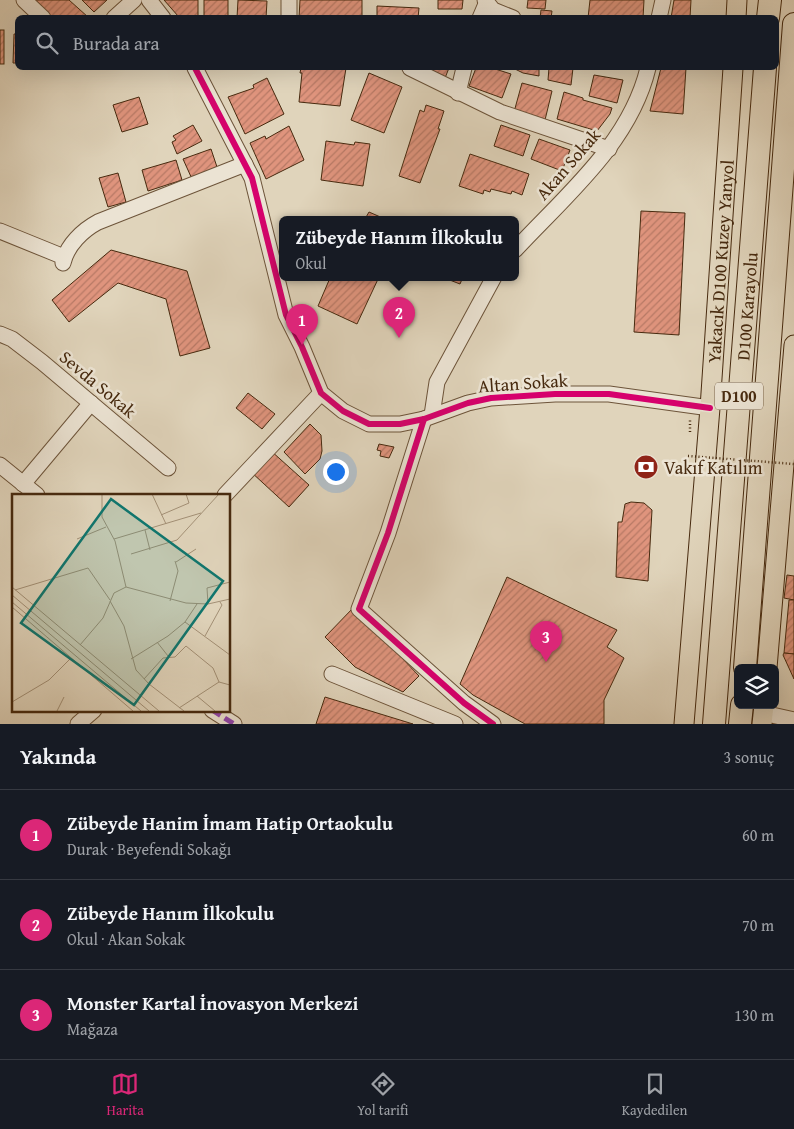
<!DOCTYPE html>
<html lang="tr">
<meta charset="utf-8">
<style>
:root{--surface:#171b24;--page:#20242c;--text:#f1f3f6;--muted:#9ea1a6;--line:#363941;--accent:#db2777}
body{margin:0;font-family:"Gentium Book Plus",serif;background:var(--page);color:var(--text)}
.controls{position:absolute;right:15px;bottom:15px;display:grid;overflow:hidden;border-radius:8px;box-shadow:0 5px 20px #0002}
.controls button{width:45px;height:45px;display:grid;place-items:center;padding:0;border:0;border-bottom:1px solid var(--line);background:var(--surface);color:var(--text);font:25px sans-serif}
.you{position:absolute;left:335px;top:471px;width:18px;height:18px;margin:-12px;border:4px solid #fff;border-radius:50%;background:#1a73e8;box-shadow:0 0 0 8px #1a73e833}
.badge{display:grid;place-items:center;width:32px;height:32px;border-radius:50%;background:var(--accent);color:#fff;font-size:16px;font-weight:700}
.pin{position:absolute;translate:-50% -41px;filter:drop-shadow(0 1px 2px #0008)}
.pin::after{content:'';position:absolute;top:26px;width:18px;height:15px;background:inherit;clip-path:polygon(0 0,100% 0,50% 100%)}
.popup{position:absolute;left:279px;top:216px;width:240px;height:65px;box-sizing:border-box;display:grid;place-content:center;border-radius:8px;background:var(--surface);filter:drop-shadow(0 1px 4px #0005);font-size:16px;white-space:nowrap;color:var(--muted)}
.popup b{font-size:19px;color:var(--text)}
.popup::after{content:'';position:absolute;left:50%;top:100%;margin-left:-10px;border:10px solid transparent;border-top-color:var(--surface)}
.list{margin:0;padding:0;list-style:none}
h2{display:flex;justify-content:space-between;align-items:center;height:65px;margin:0;padding:0 20px;font-size:21px}
h2 small{font-size:16px;font-weight:400;color:var(--muted)}
.list li{display:grid;grid-template-columns:32px 1fr auto;gap:15px;align-items:center;box-sizing:border-box;height:90px;padding:0 20px;border-top:1px solid var(--line)}
.list b{display:block;font-size:19px;white-space:nowrap}
.list p{margin:0;font-size:16px;white-space:nowrap;color:var(--muted)}
.list em{font-size:16px;font-style:normal;color:var(--muted)}
.icon{flex:none;width:28px;height:28px;fill:none;stroke:currentColor;stroke-width:2;stroke-linecap:round;stroke-linejoin:round}
.map{position:relative;flex:none;width:794px;height:724px;overflow:hidden}
.search{position:absolute;background:var(--surface);box-shadow:0 5px 20px #0002;left:15px;right:15px;top:15px;height:55px;display:flex;align-items:center;gap:12px;box-sizing:border-box;padding:0 18px;border-radius:8px;color:var(--muted);font-size:19px}
.sheet{height:335px;background:var(--surface)}
nav{display:flex;justify-content:space-around;align-items:center;box-sizing:border-box;height:70px;border-top:1px solid var(--line);background:var(--surface);font-size:14px;color:var(--muted)}
nav a{display:grid;justify-items:center;gap:2px}
nav .on{color:var(--accent)}
.map>svg:first-child{display:block}
.building{fill:url(#building-hatch);stroke:#472a0f}
.lines{fill:none;stroke-linecap:round;stroke-linejoin:round}
.minor-casing{stroke:#6d543a;stroke-width:17}
.major-casing{stroke:#472a0f;stroke-width:21}
.highway-casing{stroke:#472a0f;stroke-width:24}
.path{stroke:#472a0f;stroke-width:2.5;stroke-dasharray:1 2.5;stroke-linecap:butt}
.minor{stroke:#ebe3d3;stroke-width:15}
.major{stroke:#e0d4bb;stroke-width:19}
.highway{stroke:#e0d4bb;stroke-width:22}
.path-bridge{stroke:#472a0f;stroke-width:2.5;stroke-dasharray:1 2.5;stroke-linecap:butt}
.quiet{stroke:#8e44ad;stroke-width:5;stroke-dasharray:10 5;stroke-linecap:butt}
.cycleway-casing{stroke:#ebe3d3;stroke-width:9}
.cycleway{stroke:#d6006c;stroke-width:6}
.labels{text-anchor:middle;dominant-baseline:central;stroke-width:5;stroke-linejoin:round;paint-order:stroke}
.shield{fill:#ebe3d3;stroke:#78624a;stroke-width:1}
.shield-label{font-size:16px;font-weight:bold;fill:#472a0f}
.street-label{font-size:18px;fill:#472a0f;stroke:#ebe3d3}
.poi-label{font-size:18px;fill:#472a0f;stroke:#ebe3d3;text-anchor:start}
.inset-road{fill:none;stroke:#a39076;stroke-width:1}
.view{fill:#0f766e;fill-opacity:0.15;stroke:#0f766e;stroke-width:2.5}
.inset-edge{fill:none;stroke:#472a0f;stroke-width:2.5}
</style>
<div class="map">
<svg width="794" height="724" viewBox="0 0 794 724">
<defs>
<pattern id="building-hatch" width="6" height="6" patternUnits="userSpaceOnUse" patternTransform="scale(1.25)"><rect width="6" height="6" fill="#df947d"/><path d="M-1 1l2-2M0 6l6-6M5 7l2-2" fill="none" stroke="#b77965"/></pattern>
</defs>
<rect width="100%" height="100%" fill="#e0d4bb"/>
<filter id="stains"><feTurbulence type="fractalNoise" baseFrequency=".004" numOctaves="4"/><feColorMatrix values="0 0 0 0 .2 0 0 0 0 .09 0 0 0 0 .02 0 0 0 .5 -.17"/></filter>
<radialGradient id="worn" r=".72"><stop offset=".6" stop-color="#630" stop-opacity="0"/><stop offset="1" stop-color="#630" stop-opacity=".3"/></radialGradient>
<g class="building">
<polygon points="29,0 69,0 88,17 49,18"/>
<polygon points="82,0 107,0 94,12"/>
<polygon points="164,0 198,0 198,17 178,16"/>
<rect x="204" y="0" width="24" height="18"/>
<polygon points="238,0 267,1 266,18 237,18"/>
<polygon points="300,0 362,0 362,18 299,18"/>
<polygon points="438,0 463,0 462,9 438,9"/>
<polygon points="528,0 546,0 545,9 527,8"/>
<polygon points="590,0 644,0 643,18 588,18"/>
<polygon points="674,0 691,0 690,18 671,18"/>
<polygon points="377,6 419,8 418,18 377,18"/>
<polygon points="541,10 552,11 551,18 540,18"/>
<rect x="0" y="30" width="4" height="34"/>
<polygon points="14,34 18,34 18,63 13,63"/>
<polygon points="301,68 346,68 340,106 299,102 302,73 300,73"/>
<polygon points="427,68 449,68 445,78 426,71"/>
<polygon points="476,68 492,68 511,74 502,98 469,86"/>
<polygon points="513,68 539,68 539,76 523,73"/>
<polygon points="549,68 573,68 571,85 548,80"/>
<polygon points="661,68 686,68 683,114 650,111"/>
<polygon points="369,73 402,87 384,133 351,120"/>
<polygon points="594,75 623,80 617,103 589,96"/>
<polygon points="267,78 284,114 245,134 228,97 254,88 253,85"/>
<polygon points="522,83 552,91 545,120 514,112"/>
<polygon points="564,92 583,98 583,100 612,108 610,114 597,131 557,119"/>
<polygon points="139,97 148,124 122,132 113,105"/>
<polygon points="426,105 444,111 438,129 440,129 420,183 399,176 420,110 424,112"/>
<polygon points="193,125 202,141 177,154 172,142 176,140 173,136"/>
<polygon points="501,125 530,135 523,156 494,146"/>
<polygon points="289,126 304,160 266,179 250,143 265,136 266,139"/>
<polygon points="539,139 570,150 562,171 531,159"/>
<polygon points="326,141 354,145 355,142 370,144 363,186 321,180"/>
<polygon points="211,149 218,170 192,179 183,159"/>
<polygon points="470,154 529,174 522,195 512,191 511,194 491,189 490,192 484,190 483,194 459,186"/>
<polygon points="176,160 182,180 148,191 142,170"/>
<polygon points="118,173 126,202 108,207 99,178"/>
<polygon points="641,211 685,213 679,335 634,332"/>
<polygon points="369,212 385,219 365,219"/>
<polygon points="111,250 187,271 210,348 180,356 166,299 118,283 69,322 52,300"/>
<polygon points="328,277 379,277 357,324 318,306 330,278"/>
<polygon points="442,277 463,277 460,284"/>
<polygon points="248,393 275,414 262,429 236,408"/>
<polygon points="310,424 321,435 322,451 320,459 305,474 284,452"/>
<polygon points="379,444 394,447 389,458 380,456 381,451 377,450"/>
<polygon points="270,450 309,485 289,507 250,471"/>
<polygon points="631,502 644,503 652,510 648,581 616,577 618,522 622,522 625,504"/>
<polygon points="787,575 794,576 794,600 784,598"/>
<polygon points="507,577 617,630 607,647 624,658 604,700 604,724 525,724 473,695 460,684"/>
<polygon points="789,600 794,600 794,654 784,653"/>
<polygon points="354,607 419,676 403,692 355,667 325,637"/>
<polygon points="784,653 794,654 794,679 783,655"/>
<polygon points="325,697 413,724 316,724"/>
</g>
<g class="lines">
<defs>
<g id="minor">
<polyline points="24,0 43,18"/>
<polyline points="149,0 163,18"/>
<polyline points="485,0 493,10 513,18"/>
<polyline points="114,18 134,0"/>
<polyline points="289,18 289,0"/>
<polyline points="480,18 486,4"/>
<polyline points="659,18 663,0"/>
<polyline points="195,68 252,178 286,315 302,347 321,393 343,411 369,424 400,424 424,419 468,403 491,398 555,394 609,394 710,408"/>
<polyline points="410,68 500,112 609,149"/>
<polyline points="458,93 464,68"/>
<polyline points="0,231 64,257"/>
<path d="M515,250C566,195 630,143 648,68"/>
<path d="M63,263C67,245 83,230 98,222L245,164"/>
<polyline points="0,334 12,339 42,362 168,468"/>
<polyline points="432,415 437,382 494,277"/>
<polyline points="424,419 388,533 359,609 464,703 493,724"/>
<polyline points="0,465 37,495"/>
<polyline points="23,484 91,403"/>
<polyline points="225,495 321,393"/>
<polyline points="332,674 455,724"/>
<polyline points="212,710 234,724"/>
<polyline points="763,713 794,720"/>
<polyline points="78,724 94,710"/>
</g>
<g id="major">
<polyline points="736,18 737,0"/>
<polyline points="767,668 794,345"/>
<path id="s1" d="M684,724L710,408L733,68"/>
<polyline points="762,724 764,705"/>
</g>
<g id="highway">
<polyline points="768,18 770,0"/>
<polyline points="745,668 794,24"/>
<path id="s2" d="M714,724L765,68"/>
<polyline points="740,724 742,705"/>
</g>
</defs>
<use href="#minor" class="minor-casing"/>
<use href="#major" class="major-casing"/>
<use href="#highway" class="highway-casing"/>
<polyline class="path" points="690,432 690,420"/>
<use href="#minor" class="minor"/>
<use href="#major" class="major"/>
<use href="#highway" class="highway"/>
<polyline class="path-bridge" points="688,456 794,464"/>
<polyline class="quiet" points="212,710 234,724"/>
<defs>
<g id="cycleway">
<polyline points="195,68 252,178 286,315 302,347 321,393 343,411 369,424 400,424 424,419 468,403 491,398 555,394 609,394 710,408"/>
<polyline points="424,419 388,533 359,609 464,703 493,724"/>
</g>
</defs>
<use href="#cycleway" class="cycleway-casing"/>
<use href="#cycleway" class="cycleway"/>
</g>
<defs>
<symbol id="bank-disc" viewBox="-11 -11 22 22"><circle r="9.5" fill="#8f2418" stroke="#ebe3d3"/><path d="M-6-4H6V4H-6ZM0-2.3a2.3 2.3 0 1 0 0 4.6a2.3 2.3 0 1 0 0-4.6Z" fill="#fff"/></symbol>
</defs>
<g fill-rule="evenodd">
<use href="#bank-disc" x="632" y="453" width="28" height="28"/>
</g>
<g class="labels">
<rect class="shield" x="715" y="382.5" width="48" height="27" rx="4"/>
<g class="shield-label">
<text x="739" y="396">D100</text>
</g>
<g class="street-label">
<text transform="translate(568 164) rotate(-49)">Akan Sokak</text>
<text stroke="none"><textPath href="#s1" startOffset="464">Yakacık D100 Kuzey Yanyol</textPath></text>
<text stroke="none"><textPath href="#s2" startOffset="419">D100 Karayolu</textPath></text>
<text transform="translate(523 383) rotate(-4)">Altan Sokak</text>
<text transform="translate(98 384) rotate(40)">Sevda Sokak</text>
</g>
<g class="poi-label">
<text x="664" y="467">Vakıf Katılım</text>
</g>
</g>
<g transform="translate(12 494)">
<rect width="218" height="218" fill="#e0d4bb"/>
<path class="inset-road" d="M90,0V23L103,47L114,93M140,0L154,30M149,21L177,9L174,0M133,36L138,56M65,45L94,33M102,45L189,19M119,60L165,46L207,0M164,68L184,55M0,93L147,217M114,93L174,109L196,110L218,105M3,96L76,74L98,106M0,101L137,217M98,107L112,132L124,176L137,190L172,217M158,107L166,77L163,67M0,108L129,217M196,110L195,94L218,88M0,113L121,217M173,128L218,161M193,142L210,111L208,108M145,148L156,162M68,151L91,124L102,99L114,93M119,165L156,142L173,128L185,110M132,185L151,164L163,163L174,152L201,174L207,188L218,191M185,202L203,217M0,208L37,186L59,164M167,214L207,188M45,217L52,203"/>
<path class="view" d="M99,5L211,87L122,211L9,129Z"/>
<rect width="218" height="218" class="inset-edge"/>
</g>
<rect width="100%" height="100%" filter="url(#stains)"/>
<rect width="100%" height="100%" fill="url(#worn)"/>
</svg>
<div class="controls">
<button><svg class="icon" aria-label="layers" viewBox="0 0 24 24"><path d="M12 4l9 5-9 5-9-5zM3 14l9 5 9-5"/></svg></button>
</div>
<div class="you"></div>
<div class="pin badge" style="left:302px;top:345px">1</div>
<div class="pin badge" style="left:399px;top:338px">2</div>
<div class="popup"><b>Zübeyde Hanım İlkokulu</b>Okul</div>
<div class="pin badge" style="left:546px;top:662px">3</div>
<div class="search"><svg class="icon" aria-label="search" viewBox="0 0 24 24"><circle cx="10" cy="10" r="6"/><path d="M15 15l6 6"/></svg>Burada ara</div>
</div>
<section class="sheet">
<h2>Yakında<small>3 sonuç</small></h2>
<ul class="list">
<li><span class="badge">1</span><div><b>Zübeyde Hanim İmam Hati̇p Ortaokulu</b><p>Durak · Beyefendi Sokağı</p></div><em>60 m</em></li>
<li><span class="badge">2</span><div><b>Zübeyde Hanım İlkokulu</b><p>Okul · Akan Sokak</p></div><em>70 m</em></li>
<li><span class="badge">3</span><div><b>Monster Kartal İnovasyon Merkezi</b><p>Mağaza</p></div><em>130 m</em></li>
</ul>
</section>
<nav>
<a class="on"><svg class="icon" aria-label="map" viewBox="0 0 24 24"><path d="M3 6l6-2 6 2 6-2v14l-6 2-6-2-6 2zM9 4v14M15 6v14"/></svg>Harita</a>
<a><svg class="icon" aria-label="directions" viewBox="0 0 24 24"><path d="M12 3l9 9-9 9-9-9zM9 14v-3h6M13 9l2 2-2 2"/></svg>Yol tarifi</a>
<a><svg class="icon" aria-label="saved" viewBox="0 0 24 24"><path d="M7 4h10v16l-5-4-5 4z"/></svg>Kaydedilen</a>
</nav>
